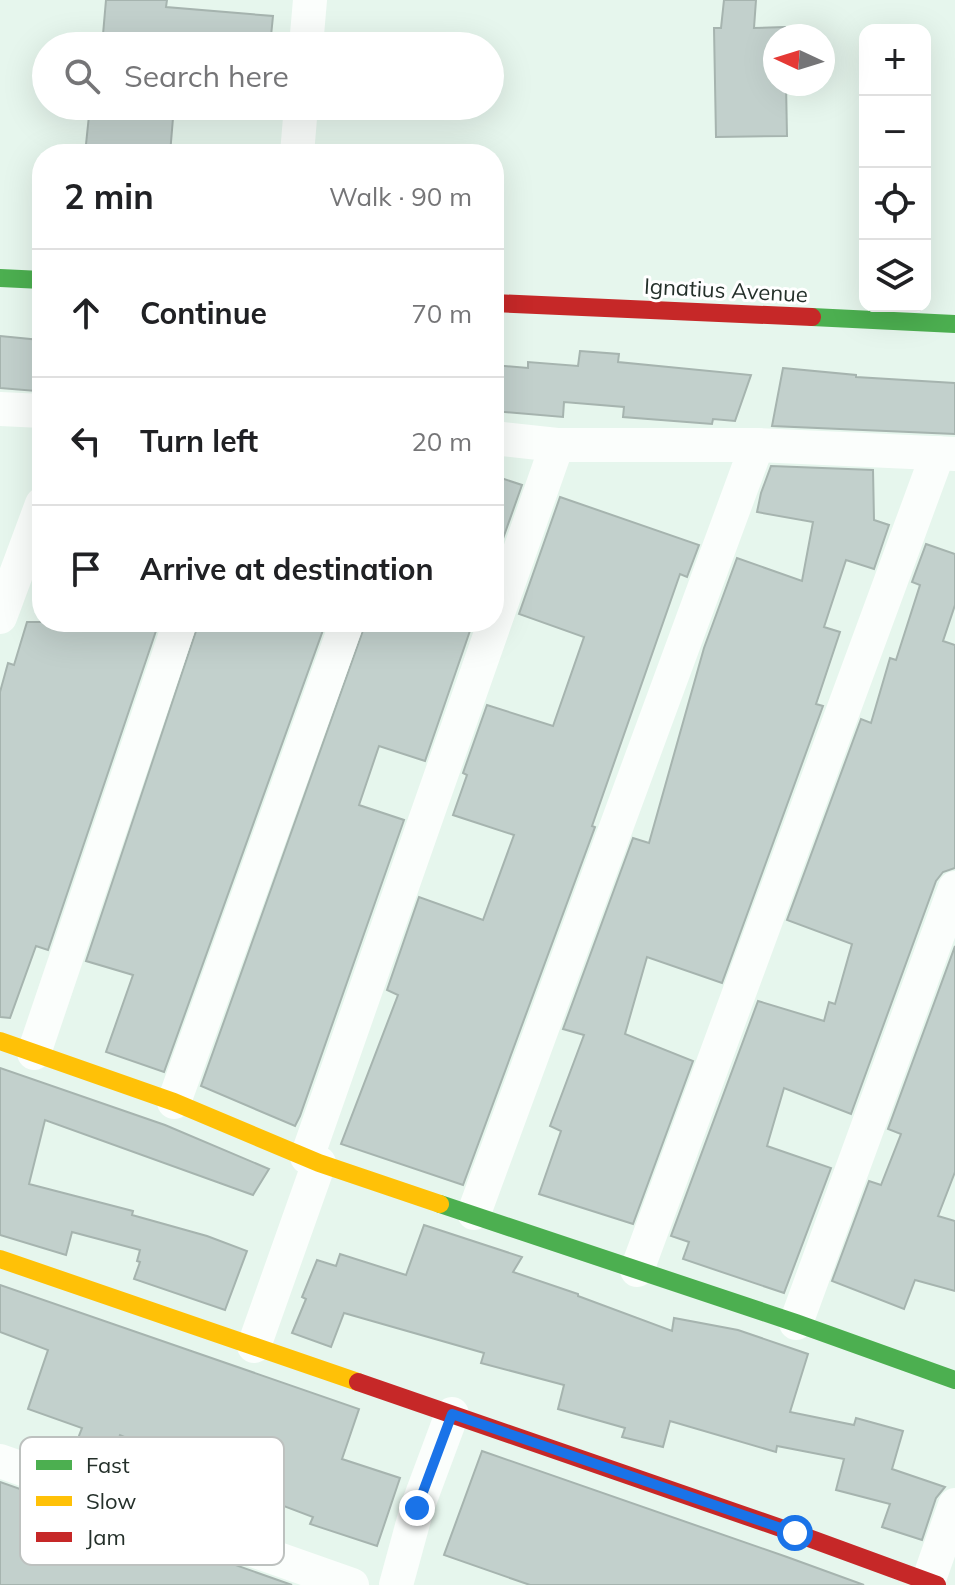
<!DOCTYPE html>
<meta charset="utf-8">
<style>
:root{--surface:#fff;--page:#f2f2f2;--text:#202124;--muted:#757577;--line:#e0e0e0}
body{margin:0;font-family:Mulish,sans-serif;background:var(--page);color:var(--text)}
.controls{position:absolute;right:24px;top:24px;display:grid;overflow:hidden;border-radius:16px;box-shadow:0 8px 32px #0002}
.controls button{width:72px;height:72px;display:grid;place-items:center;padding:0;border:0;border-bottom:2px solid var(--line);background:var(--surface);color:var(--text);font:40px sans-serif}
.compass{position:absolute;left:763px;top:24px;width:72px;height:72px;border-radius:50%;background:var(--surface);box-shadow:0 8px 32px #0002;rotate:274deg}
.stop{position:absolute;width:24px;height:24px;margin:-18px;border:6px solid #1a73e8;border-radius:50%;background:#fff}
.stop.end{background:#1a73e8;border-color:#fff;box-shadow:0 2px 8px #0008}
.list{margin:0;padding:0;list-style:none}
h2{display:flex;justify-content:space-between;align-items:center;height:104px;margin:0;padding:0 32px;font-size:34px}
h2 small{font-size:26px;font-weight:400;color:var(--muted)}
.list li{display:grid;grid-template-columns:52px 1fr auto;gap:24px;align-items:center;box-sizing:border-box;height:128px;padding:0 32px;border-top:2px solid var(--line)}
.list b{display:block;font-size:30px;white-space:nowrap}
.list em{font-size:26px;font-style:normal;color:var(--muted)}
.icon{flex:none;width:44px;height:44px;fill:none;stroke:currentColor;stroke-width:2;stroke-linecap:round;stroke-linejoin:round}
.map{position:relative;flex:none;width:955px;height:1585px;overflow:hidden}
.search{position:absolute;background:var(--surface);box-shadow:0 8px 32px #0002;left:32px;top:32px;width:472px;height:88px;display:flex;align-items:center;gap:20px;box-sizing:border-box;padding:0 28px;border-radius:44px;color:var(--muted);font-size:30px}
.panel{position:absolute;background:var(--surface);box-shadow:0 8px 32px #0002;left:32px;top:144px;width:472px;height:488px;border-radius:32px}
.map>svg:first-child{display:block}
.building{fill:#c2d0cc;stroke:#a6b4af;stroke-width:2}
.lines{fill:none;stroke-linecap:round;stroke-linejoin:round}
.street{stroke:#fbfefc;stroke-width:34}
.fast{stroke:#4caf50;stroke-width:18}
.slow{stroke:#ffc107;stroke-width:18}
.jam{stroke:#c62828;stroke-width:18}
.route{stroke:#1a73e8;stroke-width:10}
.labels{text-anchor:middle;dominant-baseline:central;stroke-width:6;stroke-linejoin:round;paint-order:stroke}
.street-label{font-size:22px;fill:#24302a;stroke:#fff}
.key{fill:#fff;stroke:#bdc1bf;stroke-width:2}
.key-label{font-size:22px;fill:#24302a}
</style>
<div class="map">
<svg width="955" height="1585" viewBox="0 0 955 1585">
<rect width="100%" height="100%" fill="#e6f6ed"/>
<g class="building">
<polygon points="106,0 167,0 166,7 273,16 270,46 102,46"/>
<polygon points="724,0 756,0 754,28 785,27 785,36 775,36 775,84 786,84 787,136 716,137 714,28 721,28"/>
<polygon points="90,106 174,106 170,154 85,154"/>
<polygon points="0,336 40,340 36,391 0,388"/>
<polygon points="580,351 619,354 618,362 751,375 735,421 713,419 712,424 623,417 624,407 564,402 563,417 494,411 494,365 528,368 528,362 578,366"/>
<polygon points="783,368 856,375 856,377 955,383 955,434 772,426"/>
<polygon points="771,466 873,470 874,520 889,525 874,569 846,560 824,627 840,632 816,704 823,706 722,983 647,957 625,1034 693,1061 633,1224 539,1194 561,1131 550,1126 584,1035 563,1029 633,838 649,843 704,648 737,558 802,581 813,522 757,512 761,493"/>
<polygon points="501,478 522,485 494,564 494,499"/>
<polygon points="560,497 699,545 687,577 680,574 592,826 595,827 463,1185 341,1144 398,995 387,990 419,897 483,920 514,835 453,815 467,775 463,773 487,705 553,726 584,637 519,614"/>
<polygon points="926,544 955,554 955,605 943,641 955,645 955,868 943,872 936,881 851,1114 784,1088 767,1146 831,1168 784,1293 683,1259 689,1242 671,1236 758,1001 824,1021 829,1002 835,1004 852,944 787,920 861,719 871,723 890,658 896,660 920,585 912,582"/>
<polygon points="27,622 159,622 48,950 36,946 10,1018 0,1017 0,692 8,663 14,665"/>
<polygon points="199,622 299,622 323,630 164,1072 106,1052 133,975 86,961"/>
<polygon points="366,622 473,622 425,761 379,746 359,805 404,820 300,1116 295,1126 201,1086"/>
<polygon points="955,946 955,1172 938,1216 955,1221 955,1291 915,1280 904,1309 832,1281 869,1181 881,1185 901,1134 888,1129"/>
<polygon points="0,1068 165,1125 269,1169 253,1195 45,1120 29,1184 133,1211 132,1215 207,1236 247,1251 225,1310 134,1279 140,1262 137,1261 140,1250 72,1232 66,1255 0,1235"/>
<polygon points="424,1225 522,1257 513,1272 578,1294 578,1296 672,1331 674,1318 738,1330 808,1354 790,1412 854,1425 856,1418 903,1431 892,1469 945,1487 936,1498 922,1540 882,1527 890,1504 836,1490 844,1459 777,1446 776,1452 670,1421 663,1447 622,1437 625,1428 558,1409 564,1385 481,1363 484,1353 344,1313 331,1347 292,1333 306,1299 302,1297 317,1260 336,1266 340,1254 406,1275"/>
<polygon points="0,1285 359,1409 342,1459 400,1478 377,1546 310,1524 313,1517 231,1486 233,1480 196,1468 120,1435 113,1454 77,1441 82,1428 28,1409 48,1350 0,1332"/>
<polygon points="482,1451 787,1557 864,1585 530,1585 444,1555"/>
<polygon points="0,1482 292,1585 0,1585"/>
</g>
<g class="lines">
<g class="street">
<polyline points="306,46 310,0"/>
<polyline points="297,154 301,106"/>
<polyline points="0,409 42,411"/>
<polyline points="494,438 557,445 757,445 955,454"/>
<polyline points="0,617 42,504"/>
<polyline points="34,1053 180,622"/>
<polyline points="174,1102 347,622"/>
<polyline points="307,1157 557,445"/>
<polyline points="474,1213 757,445"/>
<polyline points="637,1270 938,453"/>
<polyline points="796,1323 955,888"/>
<polyline points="254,1346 319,1163"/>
<polyline points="0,1461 352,1585"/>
<polyline points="396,1585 417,1508 452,1414"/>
<polyline points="927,1585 955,1505"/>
</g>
<g class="fast">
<polyline points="0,278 42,280"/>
<polyline points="812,317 955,324"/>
<polyline points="440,1204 796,1323 955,1380"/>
</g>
<g class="slow">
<polyline points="0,1041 174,1102 319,1163 440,1204"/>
<polyline points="0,1259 358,1382"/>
</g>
<g class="jam">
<polyline points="494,303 812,317"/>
<polyline points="358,1382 795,1533 937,1585"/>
</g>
</g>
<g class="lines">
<polyline class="route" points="417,1508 452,1414 795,1533"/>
</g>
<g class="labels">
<g class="street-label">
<text transform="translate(726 290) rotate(3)">Ignatius Avenue</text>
</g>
</g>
<rect x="20" y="1437" width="264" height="128" rx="12" class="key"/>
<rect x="36" y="1460" width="36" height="10" fill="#4caf50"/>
<rect x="36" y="1496" width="36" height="10" fill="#ffc107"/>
<rect x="36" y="1532" width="36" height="10" fill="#c62828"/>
<g class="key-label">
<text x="86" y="1473">Fast</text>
<text x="86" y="1509">Slow</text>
<text x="86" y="1545">Jam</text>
</g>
</svg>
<div class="controls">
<button>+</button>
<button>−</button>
<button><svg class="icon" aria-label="locate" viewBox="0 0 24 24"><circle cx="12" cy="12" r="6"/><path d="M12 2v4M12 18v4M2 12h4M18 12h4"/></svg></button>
<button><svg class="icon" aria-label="layers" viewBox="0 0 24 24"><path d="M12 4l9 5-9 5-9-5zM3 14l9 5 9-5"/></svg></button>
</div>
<svg class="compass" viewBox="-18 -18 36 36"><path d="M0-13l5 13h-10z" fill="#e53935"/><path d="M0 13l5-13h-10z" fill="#757577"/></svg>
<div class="stop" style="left:795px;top:1533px"></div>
<div class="stop end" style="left:417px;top:1508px"></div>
<div class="search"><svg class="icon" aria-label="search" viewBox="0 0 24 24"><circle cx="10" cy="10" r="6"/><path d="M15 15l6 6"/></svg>Search here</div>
<section class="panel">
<h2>2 min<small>Walk · 90 m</small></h2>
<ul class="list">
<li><svg class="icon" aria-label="ahead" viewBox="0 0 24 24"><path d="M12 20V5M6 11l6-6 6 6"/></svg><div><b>Continue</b></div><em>70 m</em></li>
<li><svg class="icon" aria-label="left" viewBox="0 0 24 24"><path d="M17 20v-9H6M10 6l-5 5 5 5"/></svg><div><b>Turn left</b></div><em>20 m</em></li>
<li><svg class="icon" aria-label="arrive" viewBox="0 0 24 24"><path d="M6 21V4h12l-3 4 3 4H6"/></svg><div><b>Arrive at destination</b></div></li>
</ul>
</section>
</div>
